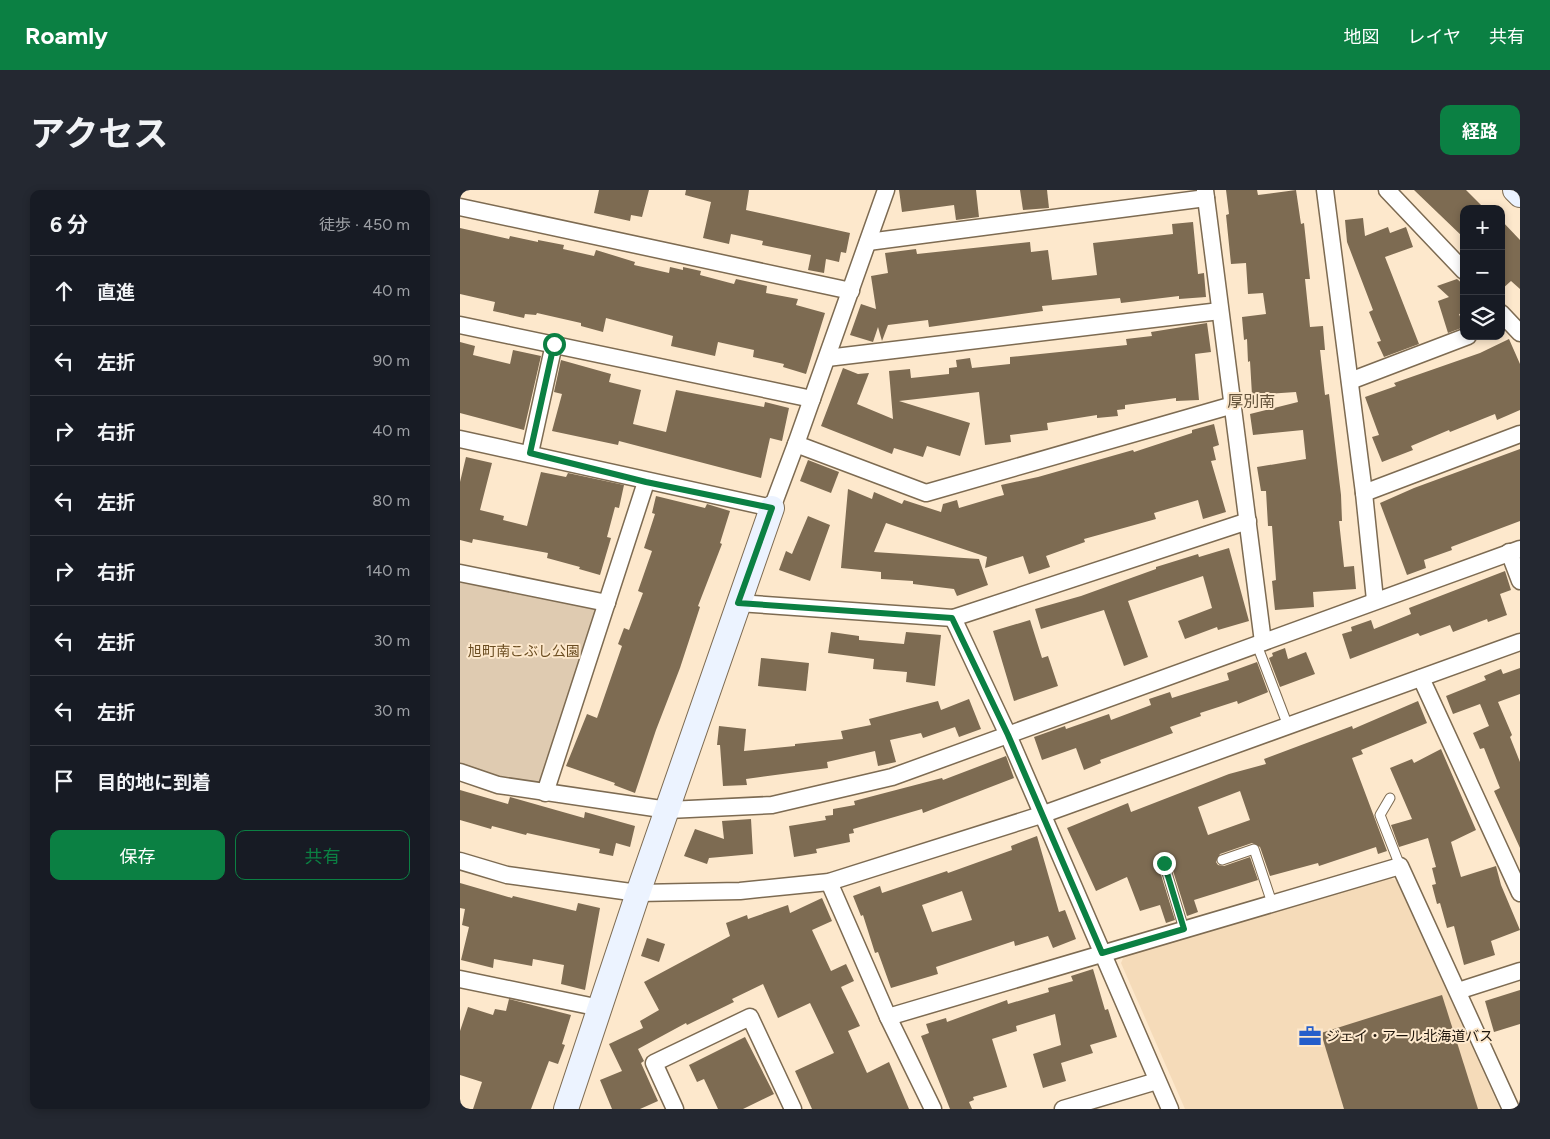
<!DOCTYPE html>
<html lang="ja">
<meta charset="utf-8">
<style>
:root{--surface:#171b24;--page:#242831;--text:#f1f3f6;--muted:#9ea1a6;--line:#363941;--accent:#0b8043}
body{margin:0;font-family:Figtree,"Noto Sans JP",sans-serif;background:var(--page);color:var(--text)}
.controls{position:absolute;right:15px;top:15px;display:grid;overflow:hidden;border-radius:10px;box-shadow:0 2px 8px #0003}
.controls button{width:45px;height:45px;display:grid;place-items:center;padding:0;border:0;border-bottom:1px solid var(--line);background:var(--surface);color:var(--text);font:25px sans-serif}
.stop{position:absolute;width:15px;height:15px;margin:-11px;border:4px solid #0b8043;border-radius:50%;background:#fff}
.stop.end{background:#0b8043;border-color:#fff;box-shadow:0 1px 5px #0008}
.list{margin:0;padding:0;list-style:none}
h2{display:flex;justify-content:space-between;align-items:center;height:65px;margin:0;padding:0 20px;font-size:21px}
h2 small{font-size:16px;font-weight:400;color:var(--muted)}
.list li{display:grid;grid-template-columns:32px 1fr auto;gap:15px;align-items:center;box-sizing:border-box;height:70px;padding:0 20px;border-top:1px solid var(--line)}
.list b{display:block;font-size:19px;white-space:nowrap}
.list em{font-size:16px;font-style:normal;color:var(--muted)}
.actions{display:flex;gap:10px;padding:15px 20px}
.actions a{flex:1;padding:11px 0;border:1px solid var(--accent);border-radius:10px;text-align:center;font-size:18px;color:var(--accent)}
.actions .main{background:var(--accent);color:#fff}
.icon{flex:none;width:28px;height:28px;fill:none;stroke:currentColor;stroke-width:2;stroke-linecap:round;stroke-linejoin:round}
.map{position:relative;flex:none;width:1060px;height:919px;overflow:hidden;border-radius:10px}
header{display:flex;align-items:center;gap:30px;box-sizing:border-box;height:70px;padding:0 25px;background:var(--accent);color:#fff}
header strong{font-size:24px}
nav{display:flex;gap:28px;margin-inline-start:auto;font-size:18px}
.intro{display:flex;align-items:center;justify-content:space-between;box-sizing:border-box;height:120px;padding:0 30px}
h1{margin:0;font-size:35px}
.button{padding:12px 22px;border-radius:10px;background:var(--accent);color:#fff;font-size:18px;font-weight:700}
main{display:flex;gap:30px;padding:0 30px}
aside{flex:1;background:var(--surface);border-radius:10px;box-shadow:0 2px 8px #0003}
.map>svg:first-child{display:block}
.built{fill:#f5dbb9}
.green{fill:#dfcbb1}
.building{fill:#7d6b52;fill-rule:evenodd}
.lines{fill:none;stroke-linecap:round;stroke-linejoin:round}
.lane-casing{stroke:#7d6b52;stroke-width:11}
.street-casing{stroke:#7d6b52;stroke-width:19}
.secondary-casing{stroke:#7d6b52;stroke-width:26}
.lane{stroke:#fff;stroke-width:9}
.street{stroke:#fff;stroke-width:16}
.secondary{stroke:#ecf3ff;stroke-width:24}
.route{stroke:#0b8043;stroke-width:6}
.labels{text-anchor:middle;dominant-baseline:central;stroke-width:4;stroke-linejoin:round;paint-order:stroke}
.park-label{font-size:14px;fill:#6b4d21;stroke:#fde8cc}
.poi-label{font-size:14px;fill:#1d150c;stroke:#fde8cc;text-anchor:start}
.quarter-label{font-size:16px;fill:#64533b;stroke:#fde8cc}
</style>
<header>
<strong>Roamly</strong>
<nav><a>地図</a><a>レイヤ</a><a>共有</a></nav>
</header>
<div class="intro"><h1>アクセス</h1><a class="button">経路</a></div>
<main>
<aside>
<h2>6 分<small>徒歩 · 450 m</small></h2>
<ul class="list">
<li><svg class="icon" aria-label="ahead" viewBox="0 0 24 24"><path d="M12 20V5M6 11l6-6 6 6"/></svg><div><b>直進</b></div><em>40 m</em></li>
<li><svg class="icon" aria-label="left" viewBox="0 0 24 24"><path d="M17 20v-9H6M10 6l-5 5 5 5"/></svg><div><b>左折</b></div><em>90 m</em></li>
<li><svg class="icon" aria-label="right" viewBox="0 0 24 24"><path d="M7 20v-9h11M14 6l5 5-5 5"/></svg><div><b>右折</b></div><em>40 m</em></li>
<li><svg class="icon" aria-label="left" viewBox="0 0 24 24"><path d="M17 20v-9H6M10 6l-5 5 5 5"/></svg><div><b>左折</b></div><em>80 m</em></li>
<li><svg class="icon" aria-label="right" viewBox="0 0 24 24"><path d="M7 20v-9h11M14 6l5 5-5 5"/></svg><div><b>右折</b></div><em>140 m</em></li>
<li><svg class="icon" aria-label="left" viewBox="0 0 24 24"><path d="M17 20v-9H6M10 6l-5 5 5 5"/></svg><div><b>左折</b></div><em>30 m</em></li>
<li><svg class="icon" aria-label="left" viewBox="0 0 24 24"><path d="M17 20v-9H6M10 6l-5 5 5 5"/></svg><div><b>左折</b></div><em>30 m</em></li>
<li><svg class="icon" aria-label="arrive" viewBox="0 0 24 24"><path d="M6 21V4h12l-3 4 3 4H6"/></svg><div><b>目的地に到着</b></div></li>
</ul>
<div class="actions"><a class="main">保存</a><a>共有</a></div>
</aside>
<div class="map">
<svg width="1060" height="919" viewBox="0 0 1060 919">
<rect width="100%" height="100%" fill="#fde8cc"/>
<polygon class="built" points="927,686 937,691 1040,919 725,919 661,773 664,766"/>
<polygon class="green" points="0,383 147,413 85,603 0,582"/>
<g class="building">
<polygon points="139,0 189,0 182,27 171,25 170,31 134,23"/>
<polygon points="226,0 289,0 286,20 390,43 386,63 381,62 379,72 366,69 364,83 348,80 351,65 302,55 303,51 271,44 269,54 243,48 251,12 225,5"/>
<polygon points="439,0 516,0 519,27 496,30 494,15 442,22"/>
<polygon points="560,0 587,0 589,18 563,20"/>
<polygon points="766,0 797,0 798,5 836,0 841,34 844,33 850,89 845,89 850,137 863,136 865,160 860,160 865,205 869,204 881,305 882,331 879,331 884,377 894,376 896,399 853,402 854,417 815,420 812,391 816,390 812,336 808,336 806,301 801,301 797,277 846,269 843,240 793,245 790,224 838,212 836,202 792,205 790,171 788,172 787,149 784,150 782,127 806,124 803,103 788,104 786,73 771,74 766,25 769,24"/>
<polygon points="954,0 1006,0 1025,19 1004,19 1004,48"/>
<polygon points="903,28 905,46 928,37 930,43 946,37 953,57 925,67 959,154 924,167 917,152 921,151 909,122 913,120 887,52 885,30"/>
<polygon points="1041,30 1060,50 1060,99 1051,91 1041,100"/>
<polygon points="733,32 738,84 744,83 746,107 719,109 719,106 661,113 660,108 582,116 583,121 469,137 468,130 428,135 422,151 418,137 413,152 390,145 401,114 416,119 411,86 428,83 425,63 456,59 457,64 570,52 571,62 588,60 592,90 637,85 633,53 713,44 712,34"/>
<polygon points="0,38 49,49 50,46 78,52 78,50 104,55 103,59 134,66 136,60 175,72 174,75 209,83 210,77 223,80 223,77 241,81 240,85 274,94 276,89 307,96 306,103 338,109 336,115 365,123 346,184 323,177 324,174 293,167 294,160 258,152 255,166 211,156 213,146 146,128 143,142 121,136 121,133 77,123 76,125 65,124 64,128 33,121 35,112 0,104"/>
<polygon points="997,89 1004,95 1004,123 999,124 1004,137 988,143 978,111 989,107 977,96"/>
<polygon points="747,133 751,162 735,164 739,210 716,211 716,208 665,215 665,219 657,220 658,226 637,228 637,225 587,233 588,240 550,245 551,252 525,255 519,202 439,211 510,233 500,266 467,256 463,267 434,258 432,264 361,236 383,178 398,184 409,183 397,214 433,229 429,181 450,179 451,188 489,184 489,178 497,177 496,170 510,168 512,178 550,174 550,167 667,155 666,149 692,146 691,142"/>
<polygon points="1049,149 1060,174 1060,220 1037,230 1035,224 990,242 989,240 951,256 953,260 922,272 912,247 919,245 905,207 936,196 934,193 1020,163"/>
<polygon points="0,152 15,156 13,165 50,174 53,160 81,166 64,240 0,223"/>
<polygon points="101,170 151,184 149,192 181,200 173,234 206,242 216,200 304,217 305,212 329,218 322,251 310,248 301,288 159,251 158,255 92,241 102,204 94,202"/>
<polygon points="754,234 759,255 753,257 756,270 751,271 766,322 743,329 738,310 694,323 696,329 624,349 625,352 586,366 590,377 569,384 563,366 525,378 527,367 426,333 414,362 519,369 528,395 497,406 494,399 453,394 453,391 421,389 421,382 381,378 388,299 412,309 414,302 442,314 444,310 481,322 483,314 497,310 499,318 536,307 544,305 541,295 578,287 673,260 674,262 732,243 732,240"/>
<polygon points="1060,259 1060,331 991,357 992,360 964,370 966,378 947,385 920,313 954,298"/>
<polygon points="6,267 32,273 20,320 44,326 43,330 67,336 81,282 106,287 108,283 164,295 159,318 155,317 147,347 151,348 140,385 119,379 120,377 87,368 88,363 13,349 12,353 0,350 0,292"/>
<polygon points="348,270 379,282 371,303 340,291"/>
<polygon points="196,306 245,318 247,314 270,321 260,353 262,354 238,416 240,417 220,478 196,540 175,603 154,595 155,593 106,576 127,524 137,528 162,456 158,454 164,438 169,440 183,403 178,401 192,361 184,358 195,324 192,323"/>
<polygon points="348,326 370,335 350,391 319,380 326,361 332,364"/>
<polygon points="769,358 789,431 758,440 757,437 725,449 718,431 752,418 743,386 668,411 688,467 664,476 644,420 581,439 575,419 621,406 696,379 696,377 738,364 739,367"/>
<polygon points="1045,381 1051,400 1040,404 1047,425 1028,432 1027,429 993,442 990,435 960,446 958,443 890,469 882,444 892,441 891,437 911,430 914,439 951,424 949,418"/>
<polygon points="570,430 582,468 588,466 598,496 554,511 533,441"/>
<polygon points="371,442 399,446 399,450 444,454 446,442 481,445 475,496 446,492 447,482 413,479 414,469 368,463"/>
<polygon points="825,458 828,469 846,462 855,484 820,497 809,468 813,466 812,463"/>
<polygon points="301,468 349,473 346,501 298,496"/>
<polygon points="797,472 808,502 806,503 778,514 777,511 740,523 741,526 710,537 713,543 640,570 641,573 624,580 616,558 582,570 574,547 605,536 606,539 649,524 651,530 691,515 689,509 710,502 712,508 769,490 767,483"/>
<polygon points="1060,478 1060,504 1038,512 1052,545 1050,547 1060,572 1060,658 1034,601 1040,598 1024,558 1020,559 1013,543 1029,536 1020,514 993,524 986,506 1026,490 1024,486 1041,479 1043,484"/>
<polygon points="509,509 521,539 499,547 495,537 463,548 461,543 430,550 436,572 418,576 415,561 367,572 368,578 286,589 287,595 263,596 260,555 257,555 259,536 286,539 284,561 335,556 335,554 383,549 381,541 411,535 409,529 478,511 481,520"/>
<path d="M958,511L967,533L901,560L903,564L892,568L927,661L918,664L916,657L859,676L858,673L810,686L800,657L792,653L760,664L756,672L758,675L764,676L790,667L798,690L734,710L738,722L727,726L710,671L706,667H702L698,675L715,730L706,733L700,715L680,721L667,687L636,701L607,638L668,613L671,622L769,584L806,574L804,569L892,536L893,539ZM780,601L790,630L748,645L738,617Z"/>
<polygon points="981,559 1016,640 991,652 1001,687 1036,676 1041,695 1060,740 1031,751 1035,765 1004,775 994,736 987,738 980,713 977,714 972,695 976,694 972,678 976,677 968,648 939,657 931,635 952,629 930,578 952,569 954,573"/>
<polygon points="546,566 554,588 463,623 462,619 393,639 394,643 389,644 390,652 356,659 357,663 334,667 329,636 366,630 365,626 373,625 373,619 395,615 394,611 482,588 483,590"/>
<polygon points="0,600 48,614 50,607 124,628 125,622 175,636 170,657 156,653 153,666 139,663 140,659 67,643 66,645 32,636 31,639 0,630"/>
<polygon points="291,629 293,664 249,668 247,674 224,666 235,639 264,649 262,631"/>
<path d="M577,646L599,722L605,720L616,749L593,758L588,746L555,756L554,751L476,777L478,784L431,798L418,762L415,763L403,725L401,726L393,706L420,696L422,703L487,681L488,683L552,660L551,656ZM502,701L512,730L472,742L462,715Z"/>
<polygon points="0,693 52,708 53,706 116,721 118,713 140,718 125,800 101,794 104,775 73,769 72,776 34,769 33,778 1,770 9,737 2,735 5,719 0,718"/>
<polygon points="362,708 372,731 352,740 371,781 386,774 394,791 381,797 400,836 388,841 407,883 429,872 449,919 352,919 335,881 374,863 350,813 318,828 303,794 272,809 274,812 227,835 226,833 178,859 184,871 181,873 198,911 180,919 152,919 140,890 162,881 149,854 183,838 180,831 199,820 184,792 270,746 266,733 287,725 288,729 328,715 330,723"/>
<polygon points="187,748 205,754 199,772 181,766"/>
<polygon points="633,779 645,820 648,819 657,847 630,855 633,863 601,873 606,891 583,898 573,864 601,855 595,824 556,836 557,841 532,849 547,897 513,907 514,910 509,912 512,919 490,919 461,846 469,843 466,834 486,828 487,832 547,810 548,814 589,802 588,798 613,791 611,786"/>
<polygon points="1060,800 1060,834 1034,842 1025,811"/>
<polygon points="982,805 1018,919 884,919 861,843"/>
<polygon points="49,809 111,825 102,854 105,855 98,874 89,871 71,919 13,919 22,892 0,885 0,841 8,817 33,825 35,819 46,821"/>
<polygon points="285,847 314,904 283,919 258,919 244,889 237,892 229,875"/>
</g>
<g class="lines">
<defs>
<g id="lane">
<polyline points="797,455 828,536"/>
<polyline points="930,608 920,625 940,676"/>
<polyline points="762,670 794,659 812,713"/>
<polyline points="704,673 724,739"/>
</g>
<g id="street">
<polyline points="745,0 803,452"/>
<polyline points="865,0 904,303 915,410"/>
<polyline points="927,0 1004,81"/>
<polyline points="0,17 391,101"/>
<polyline points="408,52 746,8"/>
<polyline points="1041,123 1060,143"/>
<polyline points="0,135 352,209"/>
<polyline points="367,168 760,121"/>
<polyline points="890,191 1008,146"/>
<polyline points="0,249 312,318 336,254 426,0"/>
<polyline points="336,254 466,303 773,215"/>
<polyline points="70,263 94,154"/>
<polyline points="904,303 1060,244"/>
<polyline points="1049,362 1060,391"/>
<polyline points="0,383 147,413"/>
<polyline points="278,413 493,428 788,331"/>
<polyline points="493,428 548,545 710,919"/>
<polyline points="961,488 1060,703"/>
<polyline points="0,582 38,595 208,620 312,615 432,587 1060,359"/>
<polyline points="85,603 186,292"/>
<polyline points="0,671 47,685 178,703 280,701 369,692 581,625 1060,452"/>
<polyline points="369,692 428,827 473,919"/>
<polyline points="0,789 140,818"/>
<polyline points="998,801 1060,781"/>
<polyline points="428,827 940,676 1051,919"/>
<polyline points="215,919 194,873 290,827 333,919"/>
<polyline points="603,919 697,891"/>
</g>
<g id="secondary">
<polyline points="1055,0 1060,5"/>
<polyline points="106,919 178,703 312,318"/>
</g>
</defs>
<use href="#lane" class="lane-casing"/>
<use href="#street" class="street-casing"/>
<use href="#secondary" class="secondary-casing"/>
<use href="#lane" class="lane"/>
<use href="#street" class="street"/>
<use href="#secondary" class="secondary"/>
</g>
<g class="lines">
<polyline class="route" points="94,154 70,263 186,292 312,318 278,413 492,428 548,545 642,763 724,739 704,673"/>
</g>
<defs>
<symbol id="office-bare" viewBox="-9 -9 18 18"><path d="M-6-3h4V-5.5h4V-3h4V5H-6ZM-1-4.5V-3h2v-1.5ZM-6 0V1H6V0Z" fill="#245dca" stroke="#fde8cc" stroke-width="2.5" paint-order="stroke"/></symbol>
</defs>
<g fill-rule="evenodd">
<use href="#office-bare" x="834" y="830" width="32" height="32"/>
</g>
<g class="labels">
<g class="park-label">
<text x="64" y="461">旭町南こぶし公園</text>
</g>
<g class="poi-label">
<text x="866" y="846">ジェイ・アール北海道バス</text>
</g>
<g class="quarter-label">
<text x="791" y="211">厚別南</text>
</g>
</g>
</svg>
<div class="controls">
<button>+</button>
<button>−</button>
<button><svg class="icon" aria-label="layers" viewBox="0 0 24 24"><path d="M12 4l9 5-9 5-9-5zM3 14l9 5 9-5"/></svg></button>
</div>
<div class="stop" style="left:94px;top:154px"></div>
<div class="stop end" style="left:704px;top:673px"></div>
</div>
</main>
